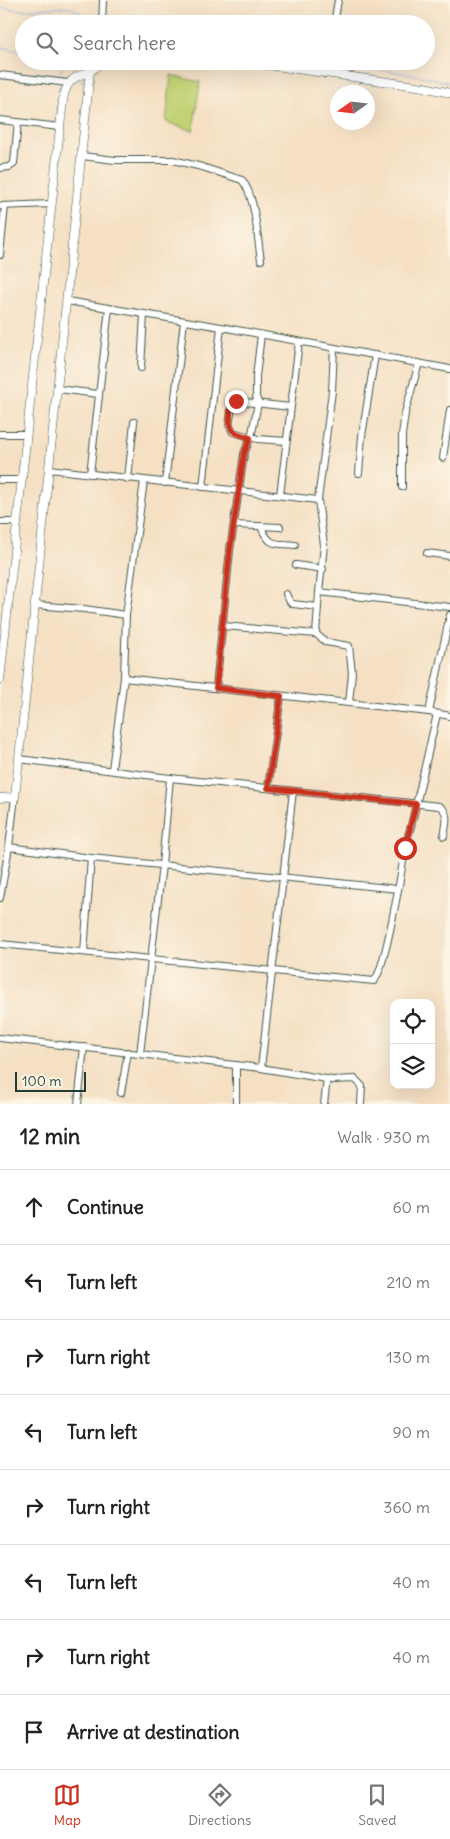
<!DOCTYPE html>
<meta charset="utf-8">
<style>
:root{--surface:#fff;--page:#f2f2f2;--text:#222;--muted:#767676;--line:#e0e0e0;--accent:#c8321e}
body{margin:0;font-family:Delius,sans-serif;background:var(--page);color:var(--text)}
.controls{position:absolute;right:15px;bottom:15px;display:grid;overflow:hidden;border-radius:10px;box-shadow:0 5px 20px #0002}
.controls button{width:45px;height:45px;display:grid;place-items:center;padding:0;border:0;border-bottom:1px solid var(--line);background:var(--surface);color:var(--text);font:25px sans-serif}
.compass{position:absolute;left:330px;top:85px;width:45px;height:45px;border-radius:50%;background:var(--surface);box-shadow:0 5px 20px #0002;rotate:256deg}
.scale{position:absolute;left:15px;bottom:12px;width:71px;box-sizing:border-box;padding-left:5px;border:2px solid #1f3d34;border-top:0;font-size:14px;line-height:18px;white-space:nowrap;color:#1f3d34;-webkit-text-stroke:4px #fcf5e5;paint-order:stroke}
.stop{position:absolute;width:15px;height:15px;margin:-11px;border:4px solid #c8321e;border-radius:50%;background:#fff}
.stop.end{background:#c8321e;border-color:#fff;box-shadow:0 1px 5px #0008}
.list{margin:0;padding:0;list-style:none}
h2{display:flex;justify-content:space-between;align-items:center;height:65px;margin:0;padding:0 20px;font-size:21px}
h2 small{font-size:16px;font-weight:400;color:var(--muted)}
.list li{display:grid;grid-template-columns:32px 1fr auto;gap:15px;align-items:center;box-sizing:border-box;height:75px;padding:0 20px;border-top:1px solid var(--line)}
.list b{display:block;font-size:19px;white-space:nowrap}
.list em{font-size:16px;font-style:normal;color:var(--muted)}
.icon{flex:none;width:28px;height:28px;fill:none;stroke:currentColor;stroke-width:2;stroke-linecap:round;stroke-linejoin:round}
.map{position:relative;flex:none;width:450px;height:1104px;overflow:hidden}
.search{position:absolute;background:var(--surface);box-shadow:0 5px 20px #0002;left:15px;right:15px;top:15px;height:55px;display:flex;align-items:center;gap:12px;box-sizing:border-box;padding:0 18px;border-radius:28px;color:var(--muted);font-size:19px}
.sheet{height:665px;background:var(--surface)}
nav{display:flex;justify-content:space-around;align-items:center;box-sizing:border-box;height:70px;border-top:1px solid var(--line);background:var(--surface);font-size:14px;color:var(--muted)}
nav a{display:grid;justify-items:center;gap:2px}
nav .on{color:var(--accent)}
.map>svg:first-child{display:block}
.green{fill:#c3d274;stroke:#718854}
.lines{fill:none;stroke-linecap:round;stroke-linejoin:round}
.stream{stroke:#629fd3;stroke-width:1}
.minor-casing{stroke:#3f554a;stroke-width:8}
.major-casing{stroke:#3f554a;stroke-width:9}
.minor{stroke:#fff;stroke-width:6}
.major{stroke:#fff;stroke-width:8}
.route{stroke:#c8321e;stroke-width:6}
</style>
<div class="map">
<svg width="450" height="1104" viewBox="0 0 450 1104">
<rect width="100%" height="100%" fill="#fcf5e5"/>
<filter id="ink" filterUnits="userSpaceOnUse"><feTurbulence type="fractalNoise" baseFrequency=".02" numOctaves="2"/><feDisplacementMap in="SourceGraphic" scale="10" xChannelSelector="R" yChannelSelector="G"/><feConvolveMatrix kernelMatrix="1 2 1 2 8 2 1 2 1" color-interpolation-filters="sRGB"/></filter>
<filter id="wash" filterUnits="userSpaceOnUse"><feTurbulence type="fractalNoise" baseFrequency=".0096" numOctaves="4" result="noise"/><feDisplacementMap in="SourceGraphic" scale="20" xChannelSelector="R" yChannelSelector="G"/><feGaussianBlur stdDeviation="1.12" result="paint"/><feColorMatrix in="noise" values="0 0 0 0 0 0 0 0 0 0 0 0 0 0 0 0 0 1.4 0 .05"/><feComposite in="paint" operator="in"/></filter>
<g filter="url(#wash)">
<rect width="100%" height="100%" fill="#f5e0c4"/>
<polygon class="green" points="171,75 200,82 193,131 166,122"/>
<g class="lines">
<g class="stream">
<polyline points="0,7 19,10 67,7 76,10 97,23"/>
<polyline points="0,47 24,52"/>
<path d="M59,61C67,62 71,64 76,71"/>
<polyline points="309,61 322,64"/>
<polyline points="60,62 62,63 61,72"/>
<path d="M333,66C347,64 362,67 376,69C401,73 426,76 450,83"/>
<polyline points="81,79 85,85"/>
<polyline points="53,123 56,120 59,86"/>
</g>
</g>
</g>
<g filter="url(#ink)">
<g class="lines">
<defs>
<g id="minor">
<polyline points="102,24 103,0"/>
<polyline points="334,24 338,0"/>
<polyline points="325,74 327,61"/>
<polyline points="0,75 68,83"/>
<polyline points="0,120 60,127"/>
<path d="M82,156L115,160H173L202,167L242,180C256,197 257,237 261,260"/>
<polyline points="0,168 10,167 14,163 18,122"/>
<polyline points="0,206 51,204"/>
<polyline points="0,255 5,206"/>
<polyline points="67,301 221,327 450,369"/>
<polyline points="141,368 144,314"/>
<polyline points="58,389 98,394"/>
<polyline points="0,434 27,434"/>
<polyline points="286,441 258,439 233,432 229,425 233,402 236,401 290,407"/>
<polyline points="443,458 450,410"/>
<polyline points="49,469 318,500"/>
<polyline points="359,473 362,436 375,355"/>
<polyline points="90,474 109,308"/>
<polyline points="128,479 134,422"/>
<polyline points="0,480 22,480"/>
<polyline points="165,483 184,321"/>
<polyline points="203,487 221,327"/>
<polyline points="402,487 402,435 405,413 419,363"/>
<polyline points="280,495 299,342"/>
<polyline points="0,522 17,522"/>
<polyline points="234,525 280,527"/>
<path d="M261,527C270,547 275,543 295,545"/>
<polyline points="427,553 450,556"/>
<polyline points="296,565 323,569"/>
<polyline points="319,592 324,545 318,500 332,391 334,348"/>
<polyline points="286,594 290,602 293,604 318,607"/>
<polyline points="35,605 84,609 126,615"/>
<polyline points="223,626 316,634 326,642 349,646 352,673 349,703"/>
<polyline points="316,634 319,592 450,607"/>
<polyline points="124,678 429,712 450,716"/>
<polyline points="216,688 230,550 244,454 252,433 258,403 256,396 256,376 261,335"/>
<polyline points="429,712 450,615"/>
<path d="M19,759L170,778L439,806C450,812 446,825 444,836"/>
<polyline points="112,769 124,678 126,615 144,481"/>
<polyline points="268,788 281,696"/>
<polyline points="9,847 91,858 398,889"/>
<polyline points="0,898 9,847 15,797"/>
<path d="M0,944L374,981C385,971 402,869 405,848C407,838 411,828 413,818C421,783 429,748 437,714"/>
<polyline points="84,952 91,858"/>
<polyline points="0,1038 261,1068 332,1080 355,1079 362,1086 361,1104"/>
<polyline points="140,1054 162,865 170,778"/>
<polyline points="236,1065 236,1104"/>
<polyline points="261,1068 293,791"/>
<polyline points="121,1093 128,1052"/>
<polyline points="78,1104 84,1047"/>
<polyline points="324,1104 327,1079"/>
</g>
<g id="major">
<polyline points="239,61 424,87 450,93"/>
<path d="M0,680L63,100C69,66 89,82 100,61"/>
<polyline points="0,798 15,797 90,71 93,61"/>
</g>
</defs>
<use href="#minor" class="minor-casing"/>
<use href="#major" class="major-casing"/>
<use href="#minor" class="minor"/>
<use href="#major" class="major"/>
</g>
</g>
<g class="lines" filter="url(#ink)">
<path class="route" d="M236,401L232,402C230,407 230,413 230,418C228,434 238,433 250,438L244,454L230,550L216,688L281,696L268,788L416,804L405,848"/>
</g>
</svg>
<div class="controls">
<button><svg class="icon" aria-label="locate" viewBox="0 0 24 24"><circle cx="12" cy="12" r="6"/><path d="M12 2v4M12 18v4M2 12h4M18 12h4"/></svg></button>
<button><svg class="icon" aria-label="layers" viewBox="0 0 24 24"><path d="M12 4l9 5-9 5-9-5zM3 14l9 5 9-5"/></svg></button>
</div>
<svg class="compass" viewBox="-18 -18 36 36"><path d="M0-13l5 13h-10z" fill="#e53935"/><path d="M0 13l5-13h-10z" fill="#767676"/></svg>
<div class="scale">100 m</div>
<div class="stop" style="left:405px;top:848px"></div>
<div class="stop end" style="left:236px;top:401px"></div>
<div class="search"><svg class="icon" aria-label="search" viewBox="0 0 24 24"><circle cx="10" cy="10" r="6"/><path d="M15 15l6 6"/></svg>Search here</div>
</div>
<section class="sheet">
<h2>12 min<small>Walk · 930 m</small></h2>
<ul class="list">
<li><svg class="icon" aria-label="ahead" viewBox="0 0 24 24"><path d="M12 20V5M6 11l6-6 6 6"/></svg><div><b>Continue</b></div><em>60 m</em></li>
<li><svg class="icon" aria-label="left" viewBox="0 0 24 24"><path d="M17 20v-9H6M10 6l-5 5 5 5"/></svg><div><b>Turn left</b></div><em>210 m</em></li>
<li><svg class="icon" aria-label="right" viewBox="0 0 24 24"><path d="M7 20v-9h11M14 6l5 5-5 5"/></svg><div><b>Turn right</b></div><em>130 m</em></li>
<li><svg class="icon" aria-label="left" viewBox="0 0 24 24"><path d="M17 20v-9H6M10 6l-5 5 5 5"/></svg><div><b>Turn left</b></div><em>90 m</em></li>
<li><svg class="icon" aria-label="right" viewBox="0 0 24 24"><path d="M7 20v-9h11M14 6l5 5-5 5"/></svg><div><b>Turn right</b></div><em>360 m</em></li>
<li><svg class="icon" aria-label="left" viewBox="0 0 24 24"><path d="M17 20v-9H6M10 6l-5 5 5 5"/></svg><div><b>Turn left</b></div><em>40 m</em></li>
<li><svg class="icon" aria-label="right" viewBox="0 0 24 24"><path d="M7 20v-9h11M14 6l5 5-5 5"/></svg><div><b>Turn right</b></div><em>40 m</em></li>
<li><svg class="icon" aria-label="arrive" viewBox="0 0 24 24"><path d="M6 21V4h12l-3 4 3 4H6"/></svg><div><b>Arrive at destination</b></div></li>
</ul>
</section>
<nav>
<a class="on"><svg class="icon" aria-label="map" viewBox="0 0 24 24"><path d="M3 6l6-2 6 2 6-2v14l-6 2-6-2-6 2zM9 4v14M15 6v14"/></svg>Map</a>
<a><svg class="icon" aria-label="directions" viewBox="0 0 24 24"><path d="M12 3l9 9-9 9-9-9zM9 14v-3h6M13 9l2 2-2 2"/></svg>Directions</a>
<a><svg class="icon" aria-label="saved" viewBox="0 0 24 24"><path d="M7 4h10v16l-5-4-5 4z"/></svg>Saved</a>
</nav>
